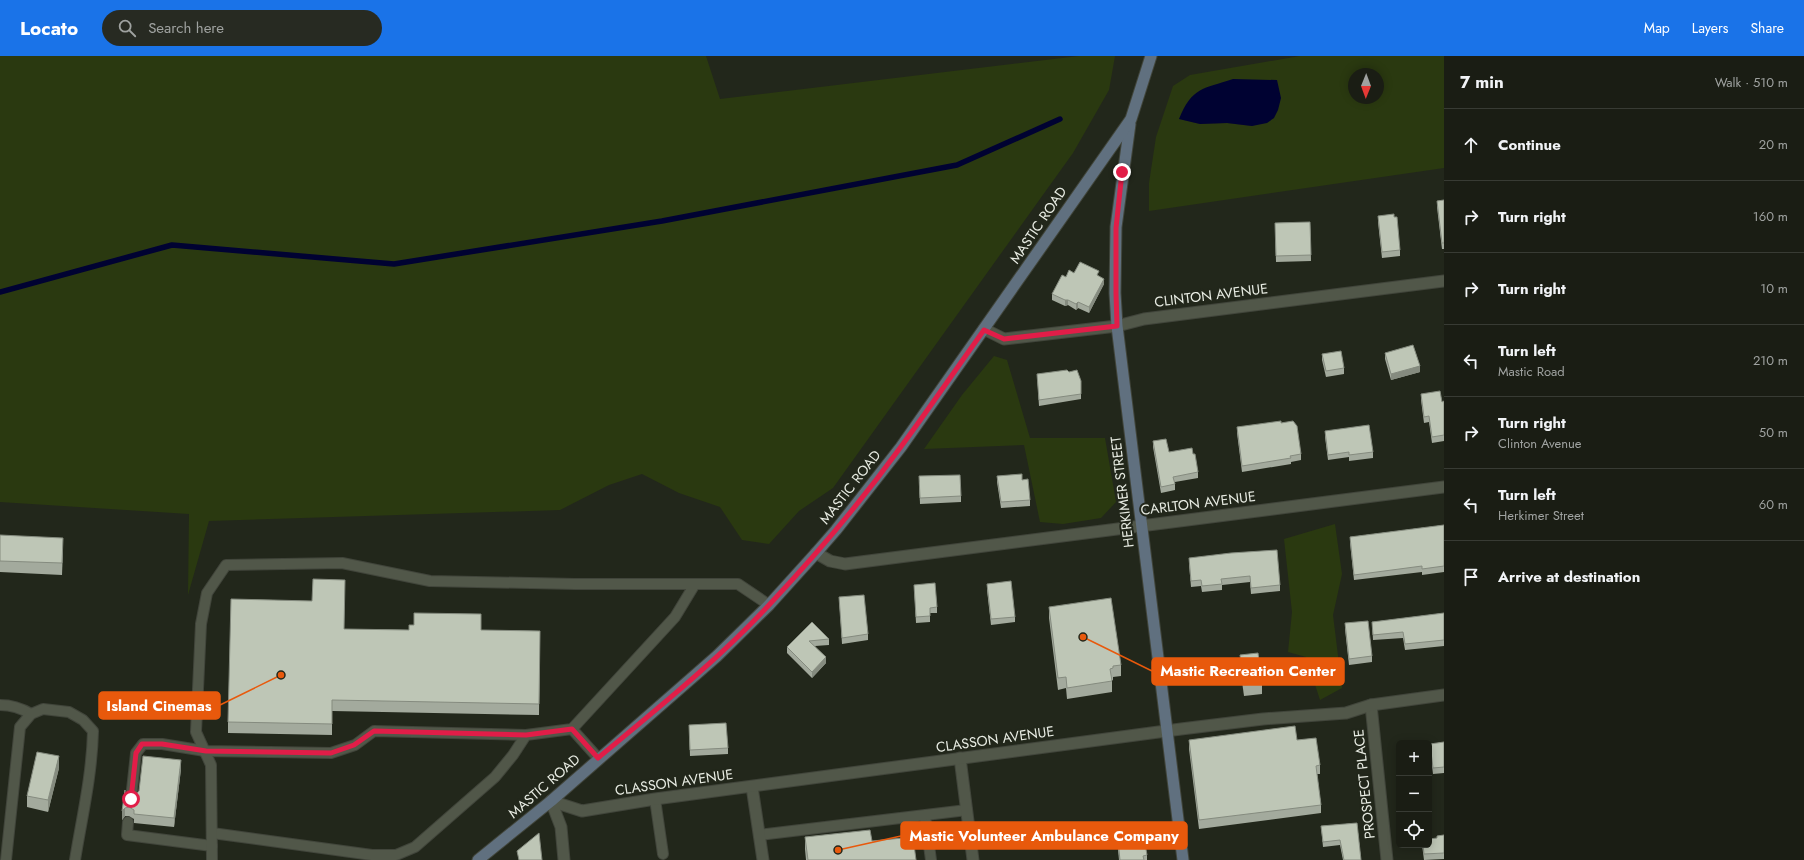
<!DOCTYPE html>
<meta charset="utf-8">
<style>
:root{--surface:#1a1d14;--page:#272a22;--text:#f1f3f6;--muted:#9fa2a0;--line:#383b34;--accent:#1a73e8}
body{margin:0;font-family:Jost,sans-serif;background:var(--page);color:var(--text)}
.controls{position:absolute;right:12px;bottom:12px;display:grid;overflow:hidden;border-radius:6px;box-shadow:0 2px 10px #0003}
.controls button{width:36px;height:36px;display:grid;place-items:center;padding:0;border:0;border-bottom:1px solid var(--line);background:var(--surface);color:var(--text);font:20px sans-serif}
.compass{position:absolute;left:1348px;top:12px;width:36px;height:36px;border-radius:50%;background:var(--surface);box-shadow:0 2px 10px #0003;rotate:181deg}
.stop{position:absolute;width:12px;height:12px;margin:-9px;border:3px solid #e11d48;border-radius:50%;background:#fff}
.stop.end{background:#e11d48;border-color:#fff;box-shadow:0 1px 4px #0008}
.list{margin:0;padding:0;list-style:none}
h2{display:flex;justify-content:space-between;align-items:center;height:52px;margin:0;padding:0 16px;font-size:17px}
h2 small{font-size:13px;font-weight:400;color:var(--muted)}
.list li{display:grid;grid-template-columns:26px 1fr auto;gap:12px;align-items:center;box-sizing:border-box;height:72px;padding:0 16px;border-top:1px solid var(--line)}
.list b{display:block;font-size:15px;white-space:nowrap}
.list p{margin:0;font-size:13px;white-space:nowrap;color:var(--muted)}
.list em{font-size:13px;font-style:normal;color:var(--muted)}
.icon{flex:none;width:22px;height:22px;fill:none;stroke:currentColor;stroke-width:2;stroke-linecap:round;stroke-linejoin:round}
.map{position:relative;flex:none;width:1444px;height:804px;overflow:hidden}
header{display:flex;align-items:center;gap:24px;box-sizing:border-box;height:56px;padding:0 20px;background:var(--accent);color:#fff}
header strong{font-size:19px}
nav{display:flex;gap:22px;margin-inline-start:auto;font-size:14px}
.search{width:280px;height:36px;background:var(--page);display:flex;align-items:center;gap:10px;box-sizing:border-box;padding:0 14px;border-radius:22px;color:var(--muted);font-size:15px}
main{display:flex}
aside{flex:1;background:var(--surface)}
.map>svg:first-child{display:block}
.green{fill:#2a3910;fill-rule:evenodd}
.water{fill:#000232}
.lines{fill:none;stroke-linecap:round;stroke-linejoin:round}
.stream{stroke:#000232;stroke-width:5.5}
.service-casing{stroke:#41453b;stroke-width:12}
.minor-casing{stroke:#41453b;stroke-width:13}
.secondary-casing{stroke:#41453b;stroke-width:13}
.service{stroke:#515749;stroke-width:10}
.minor{stroke:#515749;stroke-width:11}
.secondary{stroke:#60707f;stroke-width:11}
.wall{fill:#a3aa9d}
.shaded-wall{fill:#858b7f}
.building{fill:#bec6b6;stroke:#858b7f}
.route{stroke:#e11d48;stroke-width:5}
.labels{text-anchor:middle;dominant-baseline:central;stroke-width:4;stroke-linejoin:round;paint-order:stroke}
.street-label{font-size:14px;fill:#e8ece3;stroke:#22271b}
.leader{fill:none;stroke:#e8590c;stroke-width:1.5}
.callout-dot{fill:#e8590c;stroke:#22271b;stroke-width:1.5}
.callout{fill:#e8590c;stroke:#e8590c;stroke-width:1.5}
.callout-label{font-size:15px;text-anchor:middle;font-weight:bold;fill:#fff}
</style>
<header>
<strong>Locato</strong>
<div class="search"><svg class="icon" aria-label="search" viewBox="0 0 24 24"><circle cx="10" cy="10" r="6"/><path d="M15 15l6 6"/></svg>Search here</div>
<nav><a>Map</a><a>Layers</a><a>Share</a></nav>
</header>
<main>
<div class="map">
<svg width="1444" height="804" viewBox="0 0 1444 804">
<rect width="100%" height="100%" fill="#22271b"/>
<g class="green">
<polygon points="0,0 706,0 720,43 1079,0 1115,0 1109,34 1073,97 1045,136 833,432 799,455 769,488 742,484 720,451 679,437 642,418 609,429 560,454 209,465 188,539 189,458 0,446"/>
<path d="M1300,0H1444V112L1149,155V127L1156,81L1173,30L1190,19ZM1354,18H1378V42H1354ZM1274,62L1252,70L1227,67L1200,68L1179,63Z"/>
<polygon points="994,300 1007,304 1030,382 1105,382 1116,446 1101,462 1063,468 1040,466 1024,389 924,393 962,339"/>
<polygon points="1335,468 1342,518 1333,559 1342,632 1320,644 1306,601 1288,596 1292,556 1284,483"/>
</g>
<path class="water" d="M1233,23L1277,24L1281,42L1278,54L1274,62L1267,67L1252,70L1227,67L1200,68L1179,63C1192,31 1203,33 1233,23Z"/>
<g class="lines">
<polyline class="stream" points="0,236 172,189 394,208 662,165 957,109 1060,63"/>
<defs>
<g id="service">
<path d="M0,649C12,649 21,652 31,658"/>
<polyline points="572,673 598,702"/>
<polyline points="131,743 136,697 143,688 162,688 205,695 331,697 355,689 374,675 526,679"/>
<polyline points="655,743 663,798"/>
<polyline points="925,760 931,804"/>
<polyline points="128,766 127,779 212,790"/>
<polyline points="212,777 372,799 396,799 415,791 495,721 513,699 526,679 572,673 675,561 695,528"/>
<polyline points="759,779 967,754"/>
<path d="M6,804L20,671L31,658L43,653L69,656L83,664L93,675C92,719 82,761 75,804"/>
<polyline points="212,804 211,709 196,676 201,568 207,537 226,509 342,507 430,525 575,528 738,528 769,549"/>
</g>
<g id="minor">
<polyline points="984,273 1004,283 1117,270 1144,263 1444,225"/>
<polyline points="816,497 830,505 845,508 1444,431"/>
<polyline points="1371,649 1387,804"/>
<polyline points="960,702 973,804"/>
<polyline points="752,731 763,804"/>
<polyline points="551,745 582,755 655,743 1181,673 1263,663 1346,657 1371,649 1444,639"/>
<polyline points="551,745 561,771 564,804"/>
</g>
<g id="secondary">
<polyline points="1130,68 1116,171 1115,237 1117,270 1183,804"/>
<polyline points="478,804 551,745 717,600 769,549 816,497 836,474 901,391 1131,63 1151,0"/>
</g>
</defs>
<use href="#service" class="service-casing"/>
<use href="#minor" class="minor-casing"/>
<use href="#secondary" class="secondary-casing"/>
<use href="#service" class="service"/>
<use href="#minor" class="minor"/>
<use href="#secondary" class="secondary"/>
</g>
<g class="wall">
<polygon points="1444,144 1444,193 1442,193 1437,151 1437,145"/>
<polygon points="1378,160 1394,161 1400,194 1400,200 1382,202 1378,166"/>
<polygon points="1310,166 1311,205 1276,206 1275,167"/>
<polygon points="1074,217 1099,220 1104,228 1089,257 1078,252 1076,254 1068,249 1065,250 1052,244 1052,238 1066,221"/>
<polygon points="1385,297 1420,316 1391,324 1385,303"/>
<polygon points="1322,298 1344,312 1344,318 1326,321 1322,304"/>
<polygon points="1069,316 1081,325 1081,343 1039,350 1037,318"/>
<polygon points="1421,338 1442,346 1444,345 1444,385 1432,387 1429,366 1424,367 1421,344"/>
<polygon points="1281,367 1301,398 1301,404 1291,406 1291,408 1242,416 1237,377 1237,371"/>
<polygon points="1325,375 1373,396 1373,402 1349,405 1349,401 1328,404 1325,381"/>
<polygon points="1153,385 1169,396 1193,398 1198,416 1198,422 1175,426 1175,434 1161,437 1153,391"/>
<polygon points="997,420 1022,424 1030,444 1030,450 1001,452 997,426"/>
<polygon points="919,426 961,440 961,446 920,448"/>
<polygon points="1444,469 1444,516 1422,519 1422,516 1354,524 1350,487 1350,481"/>
<polygon points="0,479 63,493 62,519 0,516"/>
<polygon points="1189,502 1280,529 1280,535 1251,538 1250,526 1222,529 1222,534 1202,536 1201,530 1191,531 1189,508"/>
<polygon points="987,528 1015,561 1015,566 991,569 987,534"/>
<polygon points="914,529 937,551 937,557 930,557 930,566 916,567"/>
<polygon points="839,541 868,578 868,584 842,588"/>
<polygon points="1049,551 1121,609 1121,620 1113,621 1113,624 1112,624 1112,636 1067,643 1066,632 1058,634 1049,562"/>
<polygon points="1444,557 1444,590 1405,594 1403,582 1373,584 1372,566"/>
<polygon points="812,566 829,583 829,589 815,590 826,607 812,622 787,597 787,591"/>
<polygon points="1345,567 1372,600 1372,606 1349,609 1345,573"/>
<polygon points="344,573 409,574 481,574 540,575 539,659 332,655 332,679 228,677 228,666"/>
<polygon points="1240,599 1262,627 1262,638 1244,640 1240,611"/>
<polygon points="689,669 728,692 728,698 690,700"/>
<polygon points="1189,684 1297,684 1320,709 1320,718 1317,718 1321,749 1321,757 1199,773 1189,693"/>
<polygon points="1444,686 1444,717 1433,718 1430,694 1430,688"/>
<polygon points="59,712 48,756 27,751 27,740"/>
<polygon points="181,713 174,771 134,767 134,763 129,760 125,760 122,764 125,737 130,741 134,740"/>
<polygon points="1357,767 1361,804 1343,804 1340,789 1323,791 1321,770"/>
<polygon points="1444,779 1444,803 1424,804 1422,789 1429,789 1437,782 1437,780"/>
<polygon points="805,781 872,785 916,804 806,804 805,793"/>
<polygon points="1118,785 1147,799 1147,804 1119,804 1118,794"/>
</g>
<g class="shaded-wall">
<polygon points="1104,223 1104,228 1089,257 1089,251"/>
<polygon points="1065,244 1068,244 1068,249 1065,250"/>
<polygon points="1078,246 1078,252 1076,254 1076,248"/>
<polygon points="1420,310 1420,316 1391,324 1391,318"/>
<polygon points="826,601 826,607 812,622 812,616"/>
<polygon points="59,700 59,712 48,756 48,744"/>
<polygon points="181,704 181,713 174,771 174,762"/>
<polygon points="125,752 125,760 122,764 122,755"/>
</g>
<g class="building">
<polygon points="1444,144 1444,187 1442,187 1437,145"/>
<polygon points="1394,158 1394,161 1397,161 1400,194 1382,196 1378,160"/>
<polygon points="1310,166 1311,199 1276,200 1275,167"/>
<polygon points="1080,206 1099,215 1097,219 1104,223 1089,251 1078,246 1076,248 1068,244 1065,244 1052,238 1062,219 1066,221 1069,214 1074,217"/>
<polygon points="1413,289 1420,310 1391,318 1385,297"/>
<polygon points="1341,295 1344,312 1326,315 1322,298"/>
<polygon points="1067,314 1069,316 1077,314 1081,325 1081,338 1039,344 1037,318"/>
<polygon points="1440,335 1442,346 1444,345 1444,379 1432,381 1429,360 1424,361 1421,338"/>
<polygon points="1281,365 1281,367 1293,365 1297,370 1301,398 1290,400 1291,402 1242,410 1237,371"/>
<polygon points="1369,369 1373,396 1349,399 1349,396 1328,399 1325,375"/>
<polygon points="1166,383 1169,396 1192,392 1193,398 1195,398 1198,416 1173,421 1175,428 1161,431 1153,385"/>
<polygon points="1022,418 1022,424 1028,423 1030,444 1001,446 997,420"/>
<polygon points="960,419 961,440 920,442 919,420"/>
<polygon points="1444,469 1444,510 1422,513 1422,510 1354,519 1350,481"/>
<polygon points="0,479 63,482 62,507 0,505"/>
<polygon points="1277,494 1280,529 1251,532 1250,520 1221,523 1222,528 1202,530 1201,524 1191,525 1189,502 1231,497"/>
<polygon points="313,523 345,524 344,573 409,574 409,569 414,569 414,557 481,558 481,574 540,575 539,648 332,644 332,668 228,666 231,543 312,545"/>
<polygon points="1011,525 1015,561 991,563 987,528"/>
<polygon points="935,527 937,551 930,552 930,560 916,561 914,529"/>
<polygon points="864,539 868,578 842,582 839,541"/>
<polygon points="1111,542 1121,609 1113,610 1113,612 1110,613 1112,625 1067,632 1066,621 1058,622 1049,551"/>
<polygon points="1444,557 1444,584 1405,588 1403,576 1373,579 1372,566"/>
<polygon points="1368,565 1372,600 1349,603 1345,567"/>
<polygon points="812,566 829,583 809,585 826,601 812,616 787,591"/>
<polygon points="1258,597 1262,627 1244,629 1240,599"/>
<polygon points="726,667 728,692 690,694 689,669"/>
<polygon points="1295,670 1297,684 1316,682 1320,709 1316,710 1321,749 1199,764 1189,684"/>
<polygon points="1444,686 1444,711 1433,712 1430,688"/>
<polygon points="37,696 59,700 48,744 27,740"/>
<polygon points="143,700 181,704 174,762 134,758 134,754 129,751 125,752 122,755 125,734 125,737 130,741 134,740 139,735"/>
<polygon points="1357,767 1361,804 1344,804 1340,784 1323,786 1321,770"/>
<polygon points="870,774 872,785 913,781 916,804 808,804 805,781"/>
<polygon points="539,777 542,804 519,804 517,795"/>
<polygon points="1444,779 1444,797 1424,798 1423,789 1429,789 1429,783 1437,782 1437,780"/>
<polygon points="1144,782 1147,799 1143,800 1144,804 1120,804 1118,785"/>
</g>
<g class="lines">
<path class="route" d="M131,743L136,697L142,688H162L206,695L331,697L354,689L374,675L526,679L572,673L598,702C657,653 717,605 769,549C816,499 860,447 900,392C929,353 956,313 984,274L1004,283L1117,270L1116,237V172L1122,116"/>
</g>
<g class="labels">
<g class="street-label">
<text transform="translate(1038 169) rotate(-56)">MASTIC ROAD</text>
<text transform="translate(1211 239) rotate(-7)">CLINTON AVENUE</text>
<text transform="translate(850 431) rotate(-52)">MASTIC ROAD</text>
<text transform="translate(1122 436) rotate(-97)">HERKIMER STREET</text>
<text transform="translate(1198 447) rotate(-7)">CARLTON AVENUE</text>
<text transform="translate(995 683) rotate(-8)">CLASSON AVENUE</text>
<text transform="translate(674 726) rotate(-8)">CLASSON AVENUE</text>
<text transform="translate(1364 728) rotate(-96)">PROSPECT PLACE</text>
<text transform="translate(544 730) rotate(-41)">MASTIC ROAD</text>
</g>
</g>
<path class="leader" d="M1083 581L1152 615M281 619L220 649M838 794L901 780"/>
<g class="callout-dot">
<circle cx="1083" cy="581" r="4"/>
<circle cx="281" cy="619" r="4"/>
<circle cx="838" cy="794" r="4"/>
</g>
<g class="callout">
<rect x="1152" y="602" width="192" height="27" rx="4"/>
<rect x="99" y="636" width="121" height="27" rx="4"/>
<rect x="901" y="766" width="286" height="27" rx="4"/>
</g>
<g class="callout-label">
<text x="1248" y="620">Mastic Recreation Center</text>
<text x="159" y="655">Island Cinemas</text>
<text x="1044" y="785">Mastic Volunteer Ambulance Company</text>
</g>
</svg>
<div class="controls">
<button>+</button>
<button>−</button>
<button><svg class="icon" aria-label="locate" viewBox="0 0 24 24"><circle cx="12" cy="12" r="6"/><path d="M12 2v4M12 18v4M2 12h4M18 12h4"/></svg></button>
</div>
<svg class="compass" viewBox="-18 -18 36 36"><path d="M0-13l5 13h-10z" fill="#e53935"/><path d="M0 13l5-13h-10z" fill="#9fa2a0"/></svg>
<div class="stop" style="left:131px;top:743px"></div>
<div class="stop end" style="left:1122px;top:116px"></div>
</div>
<aside>
<h2>7 min<small>Walk · 510 m</small></h2>
<ul class="list">
<li><svg class="icon" aria-label="ahead" viewBox="0 0 24 24"><path d="M12 20V5M6 11l6-6 6 6"/></svg><div><b>Continue</b></div><em>20 m</em></li>
<li><svg class="icon" aria-label="right" viewBox="0 0 24 24"><path d="M7 20v-9h11M14 6l5 5-5 5"/></svg><div><b>Turn right</b></div><em>160 m</em></li>
<li><svg class="icon" aria-label="right" viewBox="0 0 24 24"><path d="M7 20v-9h11M14 6l5 5-5 5"/></svg><div><b>Turn right</b></div><em>10 m</em></li>
<li><svg class="icon" aria-label="left" viewBox="0 0 24 24"><path d="M17 20v-9H6M10 6l-5 5 5 5"/></svg><div><b>Turn left</b><p>Mastic Road</p></div><em>210 m</em></li>
<li><svg class="icon" aria-label="right" viewBox="0 0 24 24"><path d="M7 20v-9h11M14 6l5 5-5 5"/></svg><div><b>Turn right</b><p>Clinton Avenue</p></div><em>50 m</em></li>
<li><svg class="icon" aria-label="left" viewBox="0 0 24 24"><path d="M17 20v-9H6M10 6l-5 5 5 5"/></svg><div><b>Turn left</b><p>Herkimer Street</p></div><em>60 m</em></li>
<li><svg class="icon" aria-label="arrive" viewBox="0 0 24 24"><path d="M6 21V4h12l-3 4 3 4H6"/></svg><div><b>Arrive at destination</b></div></li>
</ul>
</aside>
</main>
